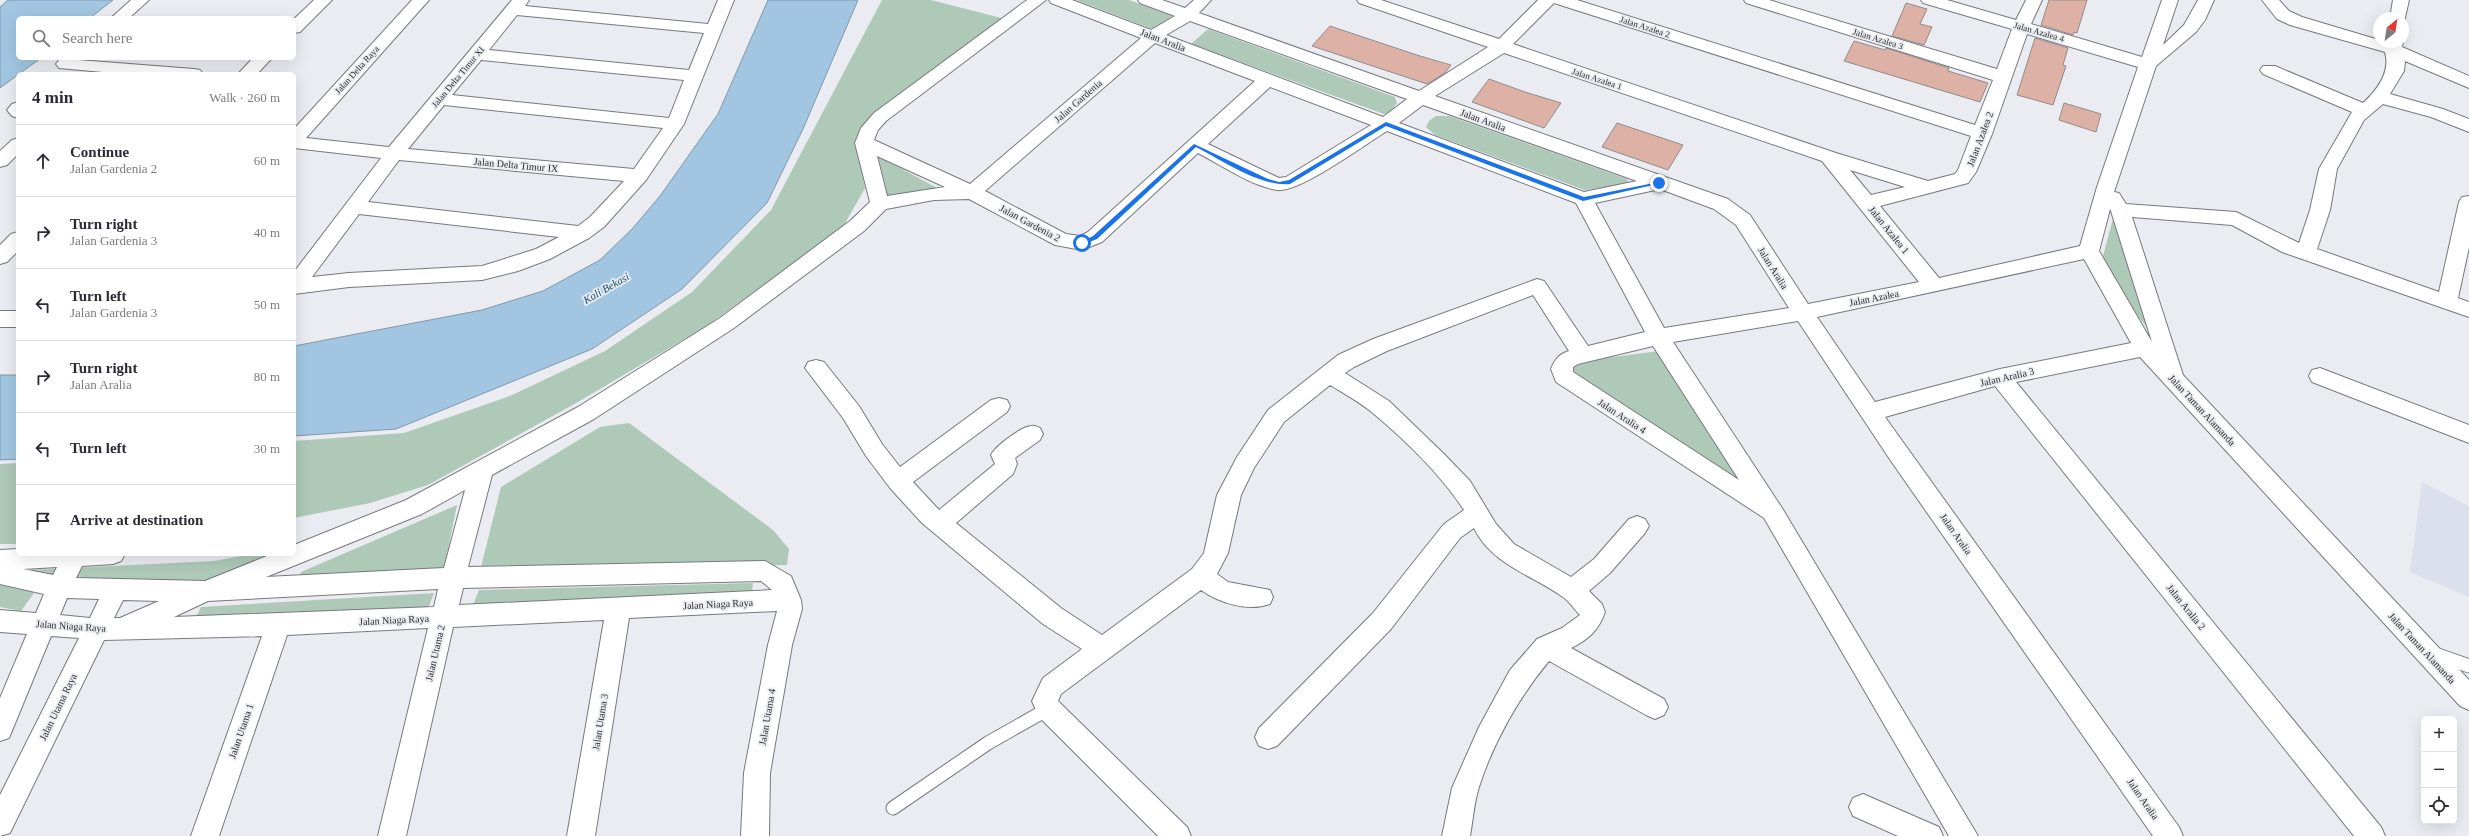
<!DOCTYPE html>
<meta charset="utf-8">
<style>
:root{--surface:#fff;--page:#f2f2f3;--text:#2b2b33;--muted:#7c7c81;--line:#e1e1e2}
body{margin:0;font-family:Georgia,serif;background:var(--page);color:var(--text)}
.controls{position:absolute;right:12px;bottom:12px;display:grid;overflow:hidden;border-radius:6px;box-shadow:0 4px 16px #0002}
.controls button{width:36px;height:36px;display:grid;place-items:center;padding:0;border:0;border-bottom:1px solid var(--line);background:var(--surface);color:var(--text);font:20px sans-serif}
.compass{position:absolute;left:2373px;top:12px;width:36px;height:36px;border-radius:50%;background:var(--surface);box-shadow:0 4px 16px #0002;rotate:30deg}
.stop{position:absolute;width:12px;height:12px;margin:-9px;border:3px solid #1a73e8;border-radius:50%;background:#fff}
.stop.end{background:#1a73e8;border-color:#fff;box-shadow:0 1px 4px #0008}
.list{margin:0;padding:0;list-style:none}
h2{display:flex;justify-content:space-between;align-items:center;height:52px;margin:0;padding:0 16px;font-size:17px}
h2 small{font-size:13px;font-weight:400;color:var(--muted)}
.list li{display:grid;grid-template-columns:26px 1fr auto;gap:12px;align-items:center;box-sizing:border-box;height:72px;padding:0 16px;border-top:1px solid var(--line)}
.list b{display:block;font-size:15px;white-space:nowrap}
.list p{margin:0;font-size:13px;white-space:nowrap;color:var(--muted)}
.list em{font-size:13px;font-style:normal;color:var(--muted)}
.icon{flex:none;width:22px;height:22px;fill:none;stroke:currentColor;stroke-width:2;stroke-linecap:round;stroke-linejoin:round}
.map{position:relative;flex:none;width:2469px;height:836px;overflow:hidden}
.search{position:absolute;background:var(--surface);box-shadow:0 4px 16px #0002;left:16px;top:16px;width:280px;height:44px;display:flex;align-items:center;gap:10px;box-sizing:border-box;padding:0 14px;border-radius:6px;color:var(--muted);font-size:15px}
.panel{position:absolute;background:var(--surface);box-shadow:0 4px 16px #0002;left:16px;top:72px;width:280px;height:484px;border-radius:6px}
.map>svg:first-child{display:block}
.built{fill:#dbe0ec}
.green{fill:#aec9b7}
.water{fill:#a2c6e1;stroke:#7f98ab}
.building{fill:#ddb1a5;stroke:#918c8b}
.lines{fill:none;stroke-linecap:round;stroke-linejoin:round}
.service-casing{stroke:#77797d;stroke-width:15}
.minor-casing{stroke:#77797d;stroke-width:2}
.service{stroke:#fff;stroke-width:13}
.minor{fill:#fff;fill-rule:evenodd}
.route{fill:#1a73e8}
.labels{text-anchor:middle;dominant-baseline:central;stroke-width:3.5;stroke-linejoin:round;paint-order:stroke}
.far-street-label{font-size:9px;fill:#2c2d2e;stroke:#eaecf1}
.street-label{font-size:10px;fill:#2c2d2e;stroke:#eaecf1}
.water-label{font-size:11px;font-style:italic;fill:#114d71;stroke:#eaecf1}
</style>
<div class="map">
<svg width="2469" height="836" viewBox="0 0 2469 836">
<rect width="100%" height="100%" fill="#eaecf1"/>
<polygon class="built" points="2422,482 2469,506 2469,597 2410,572"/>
<g class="green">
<polygon points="882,0 931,0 1005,19 873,119 857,150 865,188 843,227 708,325 578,402 428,485 370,503 294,518 294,441 404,433 510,396 605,351 692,292 771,210"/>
<polygon points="1076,0 1129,0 1172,16 1155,30"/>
<polygon points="1208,29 1395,97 1397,103 1391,111 1384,114 1191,44"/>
<polygon points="1436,116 1449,116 1627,179 1629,184 1585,190 1435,135 1426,127 1429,121"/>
<polygon points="878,156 937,188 931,191 882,196 873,160"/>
<polygon points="2114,215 2158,341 2113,285 2103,256"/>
<polygon points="1660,351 1750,490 1571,377 1570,369 1580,361"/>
<polygon points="629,423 773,530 789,549 787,565 480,571 501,487 600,427"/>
<polygon points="18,463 18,544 0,544 0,464"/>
<polygon points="457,505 444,569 297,580 301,572"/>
<polygon points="252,554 290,554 237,577 101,590 32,576 28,570 214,561"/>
<polygon points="0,583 30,589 34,593 21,611 0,607"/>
<polygon points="753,583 752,592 473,605 479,590"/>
<polygon points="434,593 428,609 193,623 201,607"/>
</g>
<g class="water">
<polygon points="8,0 113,0 90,18 18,18 18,58 41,58 0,88 0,7"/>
<polygon points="768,0 858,0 803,129 767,203 682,289 592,349 396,429 294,436 294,346 482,310 543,291 600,260 632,229 660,196 718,114"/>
<polygon points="0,375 18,375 18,459 0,460"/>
</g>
<g class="building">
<polygon points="2049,0 2087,0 2077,33 2074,32 2073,35 2041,25"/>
<polygon points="1906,3 1927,9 1920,24 1932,27 1924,45 1892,36"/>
<polygon points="1330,26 1420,56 1451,65 1445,73 1427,84 1312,46"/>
<polygon points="2035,38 2068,48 2063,65 2066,66 2053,105 2017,95"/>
<polygon points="1854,41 1885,50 1886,48 1949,68 1948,71 1988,83 1980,102 1844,61"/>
<polygon points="1489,79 1525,92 1561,103 1544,128 1472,102"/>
<polygon points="2064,103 2101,114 2096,132 2059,120"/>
<polygon points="1617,123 1683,145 1668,170 1602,147"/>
</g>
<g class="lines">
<defs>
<g id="service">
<polyline points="2435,654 2469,666"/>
<polyline points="893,808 988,743 1048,709"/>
</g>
<g id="minor">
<polygon points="131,0 149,0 129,18 111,18"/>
<polygon points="314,0 332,0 300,32 294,33 294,19"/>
<path d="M412,0H429L306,138L389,147L512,0H529L525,6L708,24L718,0H734L684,124L646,180L604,227L589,238L550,259L518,271L482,280L349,287L294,294V272L381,158L294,148V129ZM517,15L704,33L689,70L489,50ZM481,60L684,80L669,118L452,95ZM444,105L663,128L634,169L408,149ZM399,160L624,181L590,217L578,226L368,202ZM359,214L559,237L536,249L482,266L349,273L312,277Z"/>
<path d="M1027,0H1046L886,121L878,130L874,140L970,184L1141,38L1051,3L1049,0H1072L1151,30L1175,16L1140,3L1138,0H1162L1185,8L1194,0H1211L1199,13L1419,91L1488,47L1359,3L1357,0H1381L1499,39L1538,0H1577L1975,125L1993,80L1746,3L1744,0H1769L1997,69L2012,29L1923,3L1921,0H1947L2016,20L2026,0H2042L2031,24L2142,57L2162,0H2178L2163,45L2184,25L2198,0H2214L2205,20L2196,32L2156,66L2114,192L2119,193L2126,204L2236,212L2299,243L2310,210L2319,169L2352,112L2263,74L2260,70L2263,66H2275L2363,103C2377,90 2391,72 2385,52L2290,25L2277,19L2262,0H2279L2289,11L2302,17L2379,40V42H2403L2402,47L2469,76V88L2405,61L2404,71L2390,94L2443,109L2469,119V132L2431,117L2383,104L2364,120L2337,169L2330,210L2317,249L2439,292L2459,202L2462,197L2469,196V247L2458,298L2469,302V317L2282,252L2232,225L2132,217L2183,375L2469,680V710L2460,706L2140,357L2016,382L2381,827L2385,836H2354L1995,386L1885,417L2179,827L2183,836H2153L1891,461L1798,321L1673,342L1782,508L1978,836H1949L1764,518L1556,382L1551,369C1555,359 1559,354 1569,351L1533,295L1387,351L1354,367L1345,373L1389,401L1444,454L1470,481L1496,524L1514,544L1571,577L1594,559L1629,519L1637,516L1645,519L1649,526L1645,533L1610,573L1589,591L1602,604L1605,612C1599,630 1588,640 1571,648L1664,699L1668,707L1664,715L1655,719L1646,715L1549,661C1519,697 1493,743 1479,787C1474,803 1473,820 1470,836H1442L1452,788L1479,727L1510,670L1537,639L1562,628L1580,615C1574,609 1569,601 1563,597C1532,575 1491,564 1474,528L1460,538L1391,629L1277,746L1268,749L1259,746L1255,737L1259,728L1373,613L1444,524L1464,510C1441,475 1405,440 1374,414C1361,403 1345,394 1330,385L1284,422L1254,468L1241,495L1228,553L1217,574L1228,582L1270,590L1273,597L1270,604C1248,612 1219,603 1201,590L1061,694L1058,701L1187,827L1191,836H1158L1039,717L1032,701L1043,678L1082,649L1043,624L922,523L890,488L866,456L843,418L805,368L808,362L816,360L824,362L859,406L882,444L900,467L991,400L999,398L1007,400L1010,406L1007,412L913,482L939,510L995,464L991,455C995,446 1021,427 1031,426C1034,425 1037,427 1040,428L1043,434L1040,440L1015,458L1017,464L1013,474L956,523L1061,608L1102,635L1192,569L1204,553L1217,495L1237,457L1268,410L1338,355L1373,339L1537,279L1544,281L1588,346L1645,332L1576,203L1387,131C1366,144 1299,193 1278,190C1253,187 1221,165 1198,153L1102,242L1082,250L1055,245L969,199L934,200L886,209L864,231L734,328L594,419L492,475L468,567L765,561L791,576L801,600L802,609L792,645L770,773L769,836H741L744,773L768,645L777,611L629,618L595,836H567L604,620L453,627L406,836H378L428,628L287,635L219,836H191L262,636L104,640L10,833L0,836V795L79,638L51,636L9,738L0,741V698L27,634L0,632V610L36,613L44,594L0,584V550L18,549V554H125L121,561L113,564L82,566L76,578L205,581L272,554H294V545L406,500L578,407L720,318L850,221L870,202L855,143L861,128L874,113ZM1554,3L1971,136L1958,170L1955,174L1928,181L1836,153L1513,44ZM1190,21L1407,99L1383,117L1166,35ZM2027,34L2138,67L2097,187L2080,246L1939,278L1880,206L1968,183L1976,172L1992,134ZM1155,43L1255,81L1088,232L1080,236L1066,234L985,191ZM1504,53L1822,161L1919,282L1808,304L1750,215L1728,199L1435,96ZM1270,87L1371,125L1286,177L1279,178L1208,144ZM1423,105L1637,181L1584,192L1399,123ZM877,156L945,187L887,196ZM1850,170L1905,187L1871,195ZM1660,189L1714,209L1736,225L1789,308L1664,328L1595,203ZM2110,209L2111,211L2152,342L2099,251ZM2084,259L2131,343L2000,369L1875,402L1817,317ZM1653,346L1739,480L1573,372V367L1578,364ZM465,490L444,568L266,577L422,514ZM57,567L53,575L23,569ZM761,581L772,590L459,605L463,588ZM438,589L434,607L174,617L208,601ZM67,598L99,599L90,618L60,615ZM123,600L159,601L120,618H114Z"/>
<polygon points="2393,0 2409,0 2404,22 2403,18 2390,18"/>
<polygon points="253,58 272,58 257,74 238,74"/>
<polygon points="65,59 194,69 200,70 203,74 125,74 59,68 56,64 59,60"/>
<polygon points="18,102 18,118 12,116 7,110 12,104"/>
<polygon points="18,138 18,154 7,165 0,167 0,151 12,140"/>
<polygon points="18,232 18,251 7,262 0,264 0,245 11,234"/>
<rect x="0" y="311" width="18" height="16"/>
<polygon points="2320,368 2469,425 2469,443 2312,382 2309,376 2312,370"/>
<polygon points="1863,794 1939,827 1943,836 1898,836 1853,816 1849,807 1853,798"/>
</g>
</defs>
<use href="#service" class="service-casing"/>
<use href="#minor" class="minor-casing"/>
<use href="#service" class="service"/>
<use href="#minor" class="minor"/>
</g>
<path class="route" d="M1386,122L1584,197L1659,182L1662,183L1583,201L1386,126L1290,184C1261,187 1223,161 1196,147L1097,239L1082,245L1079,243L1093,236L1194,144L1268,179L1279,182L1289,180Z"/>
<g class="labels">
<g class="far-street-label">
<text transform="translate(1645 27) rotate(18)">Jalan Azalea 2</text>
<text transform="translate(2039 32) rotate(16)">Jalan Azalea 4</text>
<text transform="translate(1878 39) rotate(17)">Jalan Azalea 3</text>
<text transform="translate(357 70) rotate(-48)">Jalan Delta Raya</text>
<text transform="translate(458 77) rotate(-50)">Jalan Delta Timur XI</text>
<text transform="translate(1597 79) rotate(18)">Jalan Azalea 1</text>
</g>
<g class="street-label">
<text transform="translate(1163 40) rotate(21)">Jalan Aralia</text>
<text transform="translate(1078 101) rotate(-41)">Jalan Gardenia</text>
<text transform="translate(1483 120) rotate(20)">Jalan Aralia</text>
<text transform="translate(1980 139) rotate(-69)">Jalan Azalea 2</text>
<text transform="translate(516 165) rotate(5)">Jalan Delta Timur IX</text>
<text transform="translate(1030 223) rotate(28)">Jalan Gardenia 2</text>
<text transform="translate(1889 230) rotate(51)">Jalan Azalea 1</text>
<text transform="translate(1773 268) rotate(58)">Jalan Aralia</text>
<text transform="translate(1874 298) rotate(-11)">Jalan Azalea</text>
<text transform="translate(2007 377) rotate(-13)">Jalan Aralia 3</text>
<text transform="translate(2202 410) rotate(47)">Jalan Taman Alamanda</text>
<text transform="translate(1622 416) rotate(33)">Jalan Aralia 4</text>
<text transform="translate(1956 534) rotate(55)">Jalan Aralia</text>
<text transform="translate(718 604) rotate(-3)">Jalan Niaga Raya</text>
<text transform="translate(2186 607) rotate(51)">Jalan Aralia 2</text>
<text transform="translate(394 620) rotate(-3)">Jalan Niaga Raya</text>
<text transform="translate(71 626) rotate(4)">Jalan Niaga Raya</text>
<text transform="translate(2422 648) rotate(47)">Jalan Taman Alamanda</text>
<text transform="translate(435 653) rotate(-77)">Jalan Utama 2</text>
<text transform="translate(58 707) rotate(-64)">Jalan Utama Raya</text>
<text transform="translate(767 717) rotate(-80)">Jalan Utama 4</text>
<text transform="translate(600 722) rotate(-81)">Jalan Utama 3</text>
<text transform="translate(241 731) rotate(-71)">Jalan Utama 1</text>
<text transform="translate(2143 799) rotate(55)">Jalan Aralia</text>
</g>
<g class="water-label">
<text transform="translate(606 288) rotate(-30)">Kali Bekasi</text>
</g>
</g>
</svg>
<div class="controls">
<button>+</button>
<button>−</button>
<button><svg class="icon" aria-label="locate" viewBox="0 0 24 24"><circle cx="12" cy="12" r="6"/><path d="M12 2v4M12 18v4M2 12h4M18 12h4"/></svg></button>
</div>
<svg class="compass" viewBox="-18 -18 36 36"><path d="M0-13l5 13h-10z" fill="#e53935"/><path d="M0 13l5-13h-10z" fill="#7c7c81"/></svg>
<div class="stop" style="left:1082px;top:243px"></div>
<div class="stop end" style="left:1659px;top:183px"></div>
<div class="search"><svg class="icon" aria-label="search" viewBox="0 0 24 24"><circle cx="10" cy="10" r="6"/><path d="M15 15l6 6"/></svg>Search here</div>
<section class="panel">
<h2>4 min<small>Walk · 260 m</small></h2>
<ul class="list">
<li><svg class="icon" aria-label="ahead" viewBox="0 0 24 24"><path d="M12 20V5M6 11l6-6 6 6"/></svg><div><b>Continue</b><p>Jalan Gardenia 2</p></div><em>60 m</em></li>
<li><svg class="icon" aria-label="right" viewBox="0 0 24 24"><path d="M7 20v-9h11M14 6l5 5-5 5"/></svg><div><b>Turn right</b><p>Jalan Gardenia 3</p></div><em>40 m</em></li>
<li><svg class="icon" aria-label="left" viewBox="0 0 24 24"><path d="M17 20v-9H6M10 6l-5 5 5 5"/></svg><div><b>Turn left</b><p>Jalan Gardenia 3</p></div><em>50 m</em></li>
<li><svg class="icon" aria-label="right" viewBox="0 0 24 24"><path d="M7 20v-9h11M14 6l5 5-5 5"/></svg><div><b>Turn right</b><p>Jalan Aralia</p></div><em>80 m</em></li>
<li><svg class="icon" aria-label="left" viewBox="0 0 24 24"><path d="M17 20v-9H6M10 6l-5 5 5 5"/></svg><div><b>Turn left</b></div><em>30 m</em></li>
<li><svg class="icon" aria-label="arrive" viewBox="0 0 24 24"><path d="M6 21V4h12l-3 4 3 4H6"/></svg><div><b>Arrive at destination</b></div></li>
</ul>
</section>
</div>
